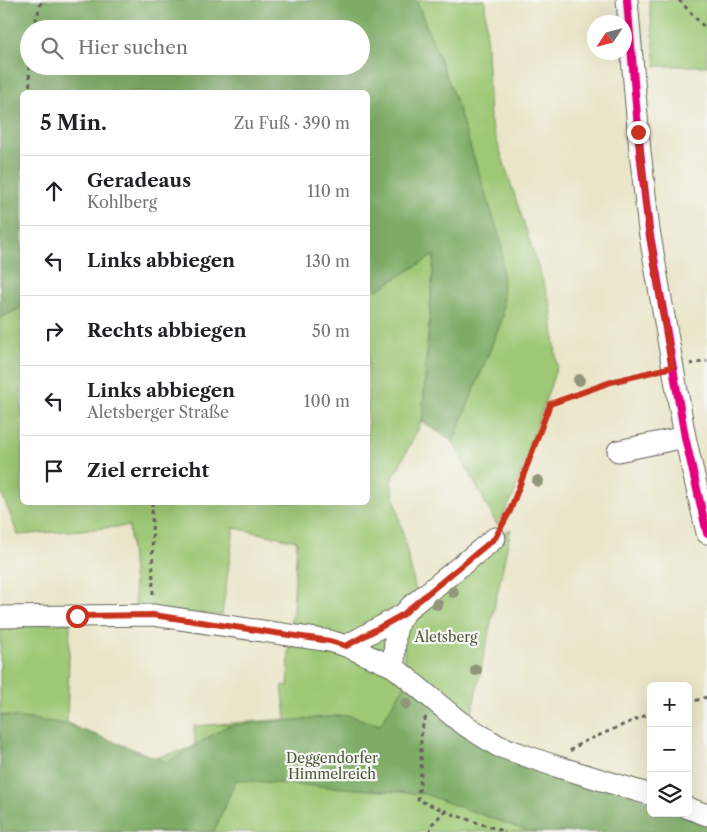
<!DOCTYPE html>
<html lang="de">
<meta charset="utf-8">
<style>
:root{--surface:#fff;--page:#f6f6f6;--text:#202124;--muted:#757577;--line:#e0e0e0}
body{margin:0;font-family:"Libre Caslon Text",serif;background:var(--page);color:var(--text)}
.controls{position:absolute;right:15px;bottom:15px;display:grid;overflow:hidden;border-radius:8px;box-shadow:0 5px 20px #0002}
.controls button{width:45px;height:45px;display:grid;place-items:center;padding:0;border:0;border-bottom:1px solid var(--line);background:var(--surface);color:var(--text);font:25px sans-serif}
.compass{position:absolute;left:587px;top:15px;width:45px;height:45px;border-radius:50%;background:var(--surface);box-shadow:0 5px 20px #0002;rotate:234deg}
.stop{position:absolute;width:15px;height:15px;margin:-11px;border:4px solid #c8321e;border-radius:50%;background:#fff}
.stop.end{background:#c8321e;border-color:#fff;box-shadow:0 1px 5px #0008}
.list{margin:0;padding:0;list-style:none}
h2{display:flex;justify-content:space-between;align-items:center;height:65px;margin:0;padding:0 20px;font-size:21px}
h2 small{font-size:16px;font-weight:400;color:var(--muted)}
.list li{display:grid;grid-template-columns:32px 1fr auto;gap:15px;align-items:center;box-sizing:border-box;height:70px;padding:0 20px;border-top:1px solid var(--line)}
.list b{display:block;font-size:19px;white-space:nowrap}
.list p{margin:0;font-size:16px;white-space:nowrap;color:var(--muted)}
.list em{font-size:16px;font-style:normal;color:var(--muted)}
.icon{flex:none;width:28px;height:28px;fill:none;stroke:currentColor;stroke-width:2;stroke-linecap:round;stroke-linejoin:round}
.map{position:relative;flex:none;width:707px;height:832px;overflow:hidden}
.search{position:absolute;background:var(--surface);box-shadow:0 5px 20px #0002;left:20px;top:20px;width:350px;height:55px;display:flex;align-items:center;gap:12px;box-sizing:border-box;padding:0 18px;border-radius:28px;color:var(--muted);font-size:19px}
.panel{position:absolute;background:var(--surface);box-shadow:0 5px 20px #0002;left:20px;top:90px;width:350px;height:415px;border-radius:8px}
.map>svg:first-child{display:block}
.green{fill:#9dc874;stroke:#5c7248}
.forest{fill:#7eac66;stroke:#4d6441;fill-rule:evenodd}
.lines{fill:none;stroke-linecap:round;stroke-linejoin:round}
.minor-casing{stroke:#646258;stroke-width:23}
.path{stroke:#646258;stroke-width:3;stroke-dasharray:4 4;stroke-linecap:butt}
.minor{stroke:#fff;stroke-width:21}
.bus-1-casing{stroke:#f6f6f2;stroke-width:11}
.bus-1{stroke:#e5007d;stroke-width:8}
.tree{fill:#91977a}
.route{stroke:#c8321e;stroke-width:6}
.labels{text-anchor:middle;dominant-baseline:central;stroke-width:4.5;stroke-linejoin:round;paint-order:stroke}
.park-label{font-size:14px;fill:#49583b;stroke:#f6f6f2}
</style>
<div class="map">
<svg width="707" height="832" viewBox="0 0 707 832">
<rect width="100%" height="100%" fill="#f6f6f2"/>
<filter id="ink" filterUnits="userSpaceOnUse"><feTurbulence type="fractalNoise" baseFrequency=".02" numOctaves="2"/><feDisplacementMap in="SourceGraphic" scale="10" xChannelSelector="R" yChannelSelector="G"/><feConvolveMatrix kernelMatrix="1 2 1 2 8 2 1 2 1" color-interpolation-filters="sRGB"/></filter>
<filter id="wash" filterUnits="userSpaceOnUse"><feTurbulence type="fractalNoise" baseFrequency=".0096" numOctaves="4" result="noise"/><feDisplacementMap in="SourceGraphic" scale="20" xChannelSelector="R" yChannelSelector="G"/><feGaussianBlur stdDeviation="1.12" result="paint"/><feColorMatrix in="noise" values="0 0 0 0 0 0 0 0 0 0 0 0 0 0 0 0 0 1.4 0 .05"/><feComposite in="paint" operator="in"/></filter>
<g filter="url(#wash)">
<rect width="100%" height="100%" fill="#eae5c8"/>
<g class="green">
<polygon points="416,0 485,0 490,120 551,306 557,366 513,497 497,525 453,442 503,317 454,96"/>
<polygon points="649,0 707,0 707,66 656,66"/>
<polygon points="434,255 422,421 391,482 415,586 415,596 341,640 289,630 293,611 297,541 234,528 222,615 136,610 129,526 18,535 0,489 0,318 22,307 22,502 368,502 368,278 377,290"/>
<polygon points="511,529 470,721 404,665 404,625 503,533"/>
<polygon points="70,623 67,722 140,762 195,747 194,726 286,719 282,685 288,686 289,646 341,651 385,664 405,686 651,813 707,832 0,832 20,718 0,715 0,626"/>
<polygon points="381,635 391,654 361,644"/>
</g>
<g class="forest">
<path d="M0,0H416L454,96L502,244L503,317L453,442L422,421L434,255L377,290L368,278V92H22V307L0,318ZM29,29H361V66H29Z"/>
<polygon points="406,683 454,722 651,803 651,813 680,813 707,822 707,832 530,832 424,794 236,780 214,832 0,832 0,715 67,724 167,762 227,726 348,715 380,725"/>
</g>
</g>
<g filter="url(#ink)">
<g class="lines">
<defs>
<g id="minor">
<polyline points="627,0 640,151 649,230 685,437 707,533"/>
<polyline points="618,451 685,437"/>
<polyline points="0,617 153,615 330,641 346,646 394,667 460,722 498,746 552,765 651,795"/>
<polyline points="346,646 404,614"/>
<polyline points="394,667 395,635 399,620 410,607 495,538"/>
<polyline points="688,808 707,815"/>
</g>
</defs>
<use href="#minor" class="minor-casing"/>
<g class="path">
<polyline points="679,0 707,30"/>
<polyline points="33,29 42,0"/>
<polyline points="29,41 29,52"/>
<polyline points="29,66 30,92"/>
<polyline points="690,364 707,361"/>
<polyline points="152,502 153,597"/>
<polyline points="503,524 510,511 550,404 611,382 656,370"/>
<polyline points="688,703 707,697"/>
<path d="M426,717C418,734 422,750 421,768C421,779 419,789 418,800L455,815L505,832"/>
<polyline points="570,751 581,743 651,713"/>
<polyline points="430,832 431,825 445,811"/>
</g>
<use href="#minor" class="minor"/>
<defs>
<polyline id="bus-1" points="627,0 640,151 649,230 685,437 707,533"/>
</defs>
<use href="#bus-1" class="bus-1-casing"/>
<use href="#bus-1" class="bus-1"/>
</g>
<g class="tree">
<circle cx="579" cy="380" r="6"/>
<circle cx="538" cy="481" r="6"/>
<circle cx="453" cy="592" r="6"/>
<circle cx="437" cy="604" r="6"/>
<circle cx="476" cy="670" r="6"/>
<circle cx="406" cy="704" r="6"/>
</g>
</g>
<g class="lines" filter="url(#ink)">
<polyline class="route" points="77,616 153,615 330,641 346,646 404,614 410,608 495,538 510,511 550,404 611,382 672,367 649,230 638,132"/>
</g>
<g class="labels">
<g class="park-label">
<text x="446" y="637">Aletsberg</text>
<text x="332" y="758">Deggendorfer<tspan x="332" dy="16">Himmelreich</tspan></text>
</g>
</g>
</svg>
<div class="controls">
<button>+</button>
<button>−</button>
<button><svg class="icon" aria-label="layers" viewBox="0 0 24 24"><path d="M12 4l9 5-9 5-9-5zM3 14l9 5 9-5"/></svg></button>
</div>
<svg class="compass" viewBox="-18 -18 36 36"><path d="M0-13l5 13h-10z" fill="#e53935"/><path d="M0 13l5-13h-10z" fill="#757577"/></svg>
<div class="stop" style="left:77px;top:616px"></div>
<div class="stop end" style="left:638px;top:132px"></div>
<div class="search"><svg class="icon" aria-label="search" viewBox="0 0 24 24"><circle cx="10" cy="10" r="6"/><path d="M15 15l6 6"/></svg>Hier suchen</div>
<section class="panel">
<h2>5 Min.<small>Zu Fuß · 390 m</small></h2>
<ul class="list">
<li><svg class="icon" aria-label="ahead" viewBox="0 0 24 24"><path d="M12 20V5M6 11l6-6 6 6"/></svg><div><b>Geradeaus</b><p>Kohlberg</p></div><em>110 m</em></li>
<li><svg class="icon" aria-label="left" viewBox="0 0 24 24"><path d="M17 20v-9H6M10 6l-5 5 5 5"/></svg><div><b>Links abbiegen</b></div><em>130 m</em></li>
<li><svg class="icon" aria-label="right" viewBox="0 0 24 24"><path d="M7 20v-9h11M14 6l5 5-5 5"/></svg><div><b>Rechts abbiegen</b></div><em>50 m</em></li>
<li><svg class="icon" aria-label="left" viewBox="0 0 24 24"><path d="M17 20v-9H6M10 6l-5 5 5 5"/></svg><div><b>Links abbiegen</b><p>Aletsberger Straße</p></div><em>100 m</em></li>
<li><svg class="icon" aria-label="arrive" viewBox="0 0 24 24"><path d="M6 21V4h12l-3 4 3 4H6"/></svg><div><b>Ziel erreicht</b></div></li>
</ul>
</section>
</div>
